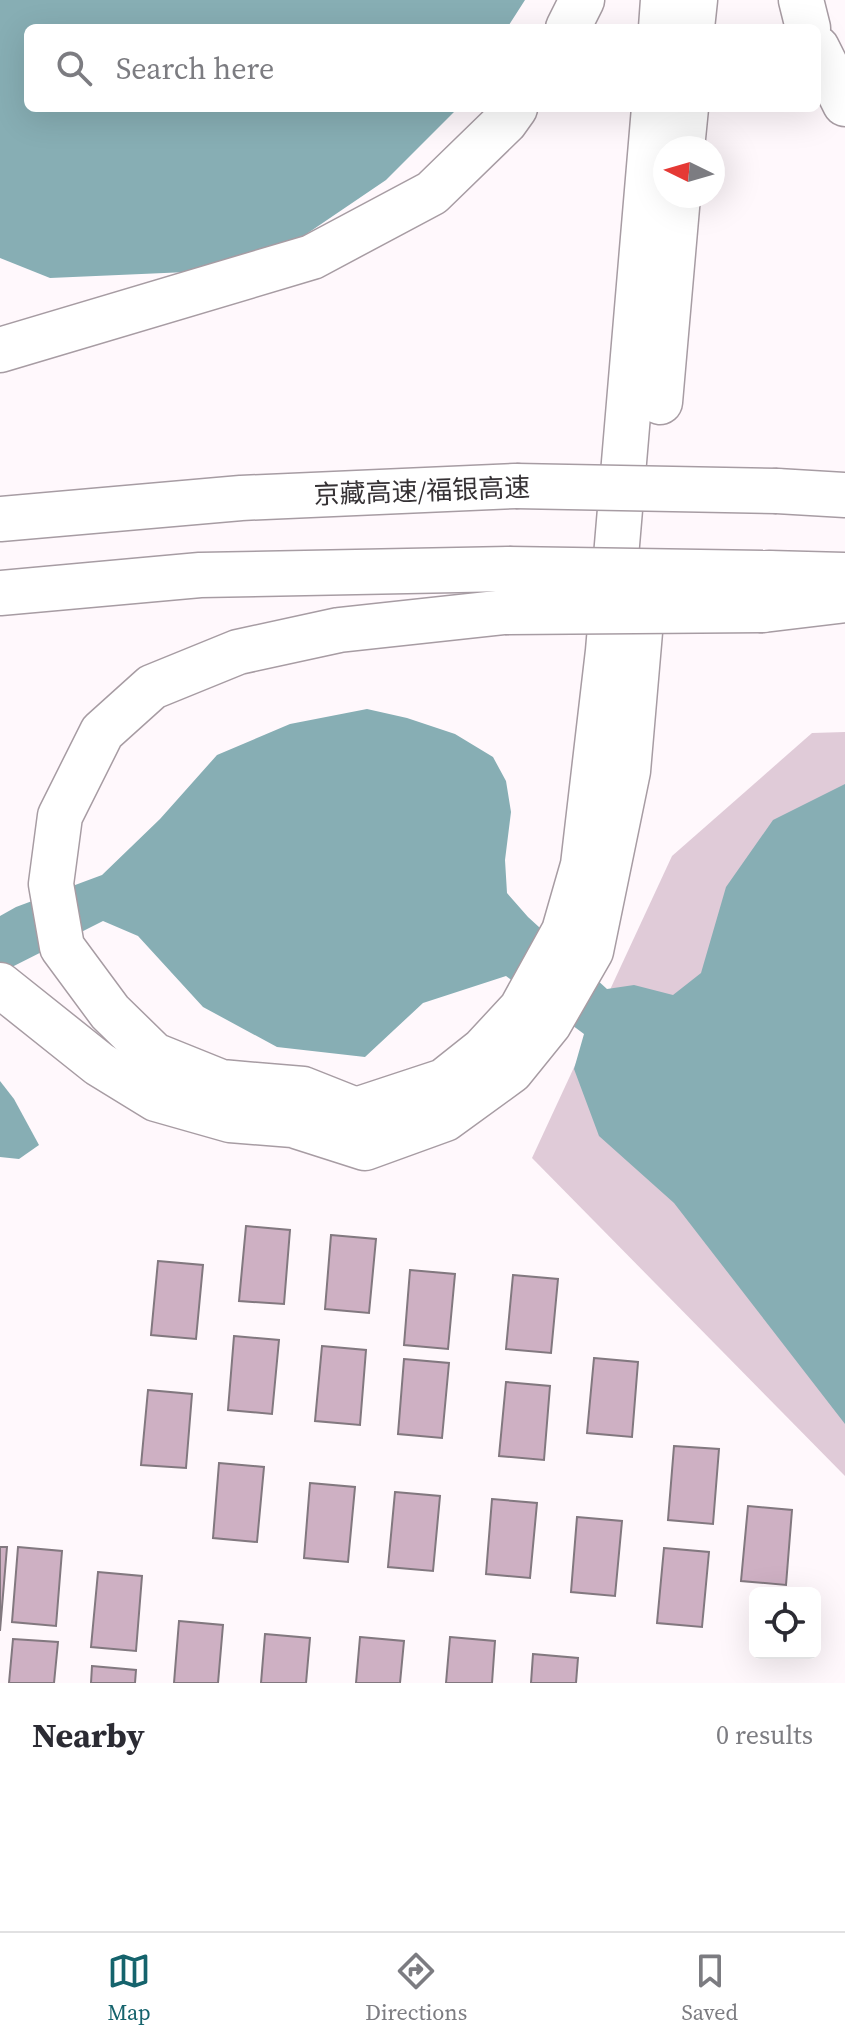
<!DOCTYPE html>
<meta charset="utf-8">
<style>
:root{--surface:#fff;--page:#f7f7f7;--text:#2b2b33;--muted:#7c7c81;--line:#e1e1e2;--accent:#15636c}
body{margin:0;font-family:"Source Serif 4","Noto Sans SC",serif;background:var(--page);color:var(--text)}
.controls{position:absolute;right:24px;bottom:24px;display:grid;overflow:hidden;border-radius:12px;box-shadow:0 8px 32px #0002}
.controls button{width:72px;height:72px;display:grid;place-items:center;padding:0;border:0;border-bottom:2px solid var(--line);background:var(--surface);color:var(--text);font:40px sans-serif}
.compass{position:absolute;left:653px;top:136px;width:72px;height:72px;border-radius:50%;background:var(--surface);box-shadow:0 8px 32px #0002;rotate:275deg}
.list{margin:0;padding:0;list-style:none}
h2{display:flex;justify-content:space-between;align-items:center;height:104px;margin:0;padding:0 32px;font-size:34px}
h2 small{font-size:26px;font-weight:400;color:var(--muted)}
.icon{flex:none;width:44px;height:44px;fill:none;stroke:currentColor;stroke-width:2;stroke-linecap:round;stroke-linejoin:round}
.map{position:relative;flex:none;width:845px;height:1683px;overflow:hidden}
.search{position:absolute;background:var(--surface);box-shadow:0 8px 32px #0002;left:24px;right:24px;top:24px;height:88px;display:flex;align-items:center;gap:20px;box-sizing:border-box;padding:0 28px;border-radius:12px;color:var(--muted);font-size:30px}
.sheet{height:248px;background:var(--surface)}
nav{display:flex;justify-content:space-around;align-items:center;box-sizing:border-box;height:112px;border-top:2px solid var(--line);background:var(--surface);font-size:22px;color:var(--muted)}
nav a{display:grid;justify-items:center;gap:4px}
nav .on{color:var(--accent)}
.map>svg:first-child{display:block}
.green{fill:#e0cbd8}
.water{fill:#87aeb4}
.building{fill:#ceb0c3;stroke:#82787f;stroke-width:2}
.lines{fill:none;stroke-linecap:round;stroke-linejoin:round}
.highway-casing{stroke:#a79ca3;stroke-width:47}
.highway{stroke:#fff;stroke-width:44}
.highway-bridge-casing{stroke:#a79ca3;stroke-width:47;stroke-linecap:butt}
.highway-bridge{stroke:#fff;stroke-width:44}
.labels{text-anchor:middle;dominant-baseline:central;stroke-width:6;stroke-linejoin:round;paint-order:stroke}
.street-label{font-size:26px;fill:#353134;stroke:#fff}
</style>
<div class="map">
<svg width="845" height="1683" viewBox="0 0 845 1683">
<rect width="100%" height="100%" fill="#fff8fc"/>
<polygon class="green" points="845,732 845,1476 532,1158 672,856 812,733"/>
<g class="water">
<polygon points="0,0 525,0 507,28 28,28 28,108 458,108 386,180 302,237 210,271 50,278 0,258"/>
<polygon points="367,709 407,718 455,734 493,757 506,781 511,812 505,860 507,893 528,917 607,989 634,985 673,995 701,973 726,887 773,820 845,784 845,1424 674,1203 599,1136 574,1069 584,1034 506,976 423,1003 365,1057 277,1047 203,1007 138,936 103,921 0,973 0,916 16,907 102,875 160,819 217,755 290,724"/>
<polygon points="0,1081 14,1099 39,1145 19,1159 0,1157"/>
</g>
<g class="building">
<polygon points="246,1226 290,1230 284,1304 239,1301"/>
<polygon points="331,1235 376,1239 369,1313 325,1309"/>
<polygon points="158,1261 203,1265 196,1339 151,1335"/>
<polygon points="410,1270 455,1274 448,1349 404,1345"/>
<polygon points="513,1275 558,1279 551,1353 506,1349"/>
<polygon points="234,1336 279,1340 272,1414 228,1410"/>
<polygon points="322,1346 366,1350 360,1425 315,1421"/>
<polygon points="594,1358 638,1362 632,1437 587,1433"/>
<polygon points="404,1359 449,1363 442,1438 398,1434"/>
<polygon points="506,1382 550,1386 544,1460 499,1456"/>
<polygon points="148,1390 192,1394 186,1468 141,1465"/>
<polygon points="674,1446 719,1449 713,1524 668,1520"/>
<polygon points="219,1463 264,1467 257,1542 213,1538"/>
<polygon points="310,1483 355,1487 348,1562 304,1558"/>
<polygon points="395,1492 440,1496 433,1571 388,1567"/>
<polygon points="492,1499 537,1503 530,1578 486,1574"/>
<polygon points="748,1506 792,1510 786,1585 741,1581"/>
<polygon points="577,1517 622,1521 615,1596 571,1592"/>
<polygon points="0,1547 7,1547 0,1631"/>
<polygon points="18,1547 62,1551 56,1626 12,1622"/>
<polygon points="664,1548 709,1552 702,1627 657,1623"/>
<polygon points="98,1572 142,1576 136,1651 91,1647"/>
<polygon points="179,1621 223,1625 218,1683 174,1683"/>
<polygon points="265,1634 310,1638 306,1683 261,1683"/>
<polygon points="360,1637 404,1641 400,1683 356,1683"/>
<polygon points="450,1637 495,1641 492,1683 446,1683"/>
<polygon points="13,1639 58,1642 54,1683 9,1683"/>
<polygon points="533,1654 578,1658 576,1683 531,1683"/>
<polygon points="92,1666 136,1670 135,1683 91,1683"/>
</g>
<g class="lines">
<defs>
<g id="highway">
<polyline points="801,0 808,28"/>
<polyline points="568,28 582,0"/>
<polyline points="661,28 663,0"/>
<polyline points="692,28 695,0"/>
<polyline points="817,48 845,104"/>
<polyline points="682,148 686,108"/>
<polyline points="0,350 312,257 432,193 505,122 515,108"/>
<polyline points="660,402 678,196"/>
<polyline points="777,491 845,495"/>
<polyline points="0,519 241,498 516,486"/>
<polyline points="769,573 845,575"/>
<polyline points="0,593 200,575 509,569"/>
<polyline points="763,610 845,600"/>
<polyline points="505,612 339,630 238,652 152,687 102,732 60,816 51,884 62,947 110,1012 154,1055 221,1082 303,1089 356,1110 444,1081 483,1050 521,1009 564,931 583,865 608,651 654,108"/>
<polyline points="0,985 99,1064 156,1099 230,1120 293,1125 365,1148 445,1119 511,1071 549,1024 591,951 628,771 645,574"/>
</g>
</defs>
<use href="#highway" class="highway-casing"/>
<use href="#highway" class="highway"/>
<defs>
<g id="highway-bridge">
<polyline points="516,486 777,491"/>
<polyline points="509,569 769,573"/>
<polyline points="505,612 763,610"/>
</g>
</defs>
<use href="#highway-bridge" class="highway-bridge-casing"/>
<use href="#highway-bridge" class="highway-bridge"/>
</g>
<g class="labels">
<g class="street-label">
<text transform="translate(422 491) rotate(-2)">京藏高速/福银高速</text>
</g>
</g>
</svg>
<div class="controls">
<button><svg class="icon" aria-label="locate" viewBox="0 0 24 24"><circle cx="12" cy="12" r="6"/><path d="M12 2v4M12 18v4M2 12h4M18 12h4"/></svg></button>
</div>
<svg class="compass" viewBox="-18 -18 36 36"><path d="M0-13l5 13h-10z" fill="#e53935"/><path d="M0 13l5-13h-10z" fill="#7c7c81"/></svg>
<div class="search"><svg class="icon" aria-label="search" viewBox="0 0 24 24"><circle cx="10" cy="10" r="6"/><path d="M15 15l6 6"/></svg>Search here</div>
</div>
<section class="sheet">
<h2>Nearby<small>0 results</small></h2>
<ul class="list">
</ul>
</section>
<nav>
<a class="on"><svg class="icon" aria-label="map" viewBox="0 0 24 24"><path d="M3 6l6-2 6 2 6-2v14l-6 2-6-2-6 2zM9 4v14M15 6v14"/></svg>Map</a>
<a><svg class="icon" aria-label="directions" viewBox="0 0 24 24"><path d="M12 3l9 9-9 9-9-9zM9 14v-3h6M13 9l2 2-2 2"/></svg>Directions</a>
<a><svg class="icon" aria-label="saved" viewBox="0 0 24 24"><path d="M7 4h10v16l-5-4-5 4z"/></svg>Saved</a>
</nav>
